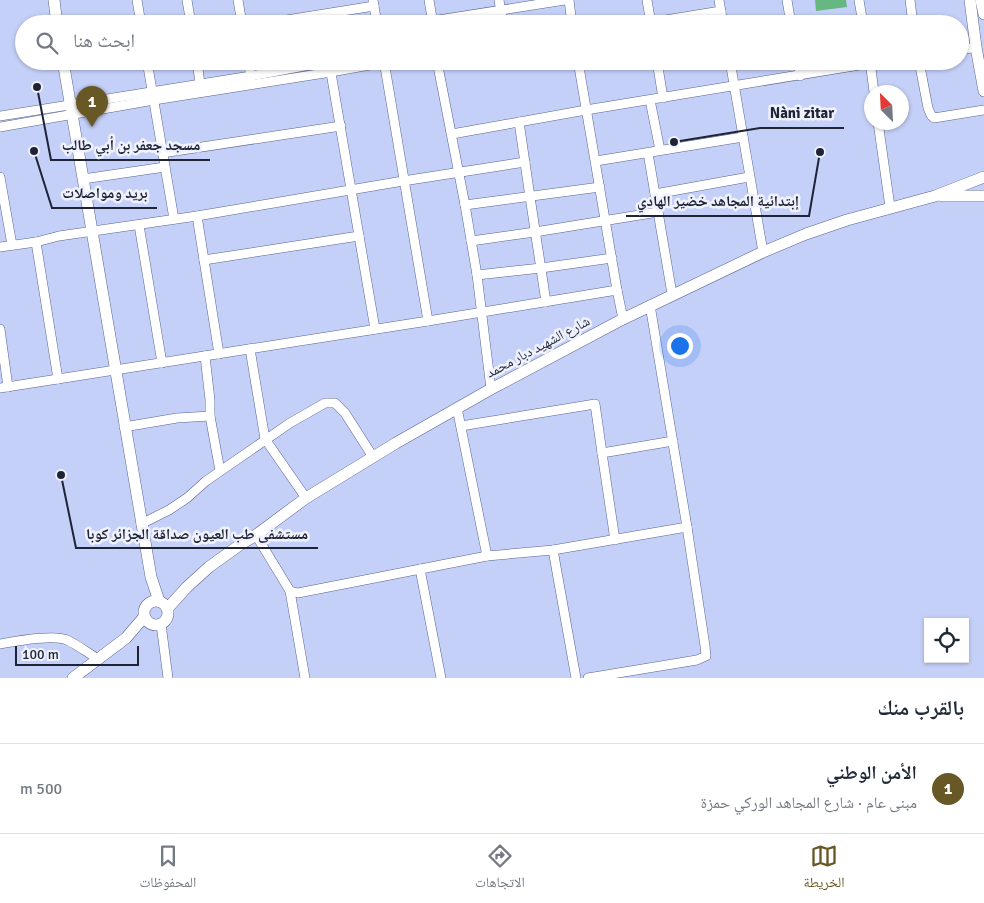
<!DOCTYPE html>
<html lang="ar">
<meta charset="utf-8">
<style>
:root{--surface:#fff;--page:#f2f2f3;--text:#1f2937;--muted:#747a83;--line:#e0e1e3;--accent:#675826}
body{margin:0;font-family:Signika,"Noto Naskh Arabic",sans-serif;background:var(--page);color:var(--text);direction:rtl}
.controls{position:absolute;right:15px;bottom:15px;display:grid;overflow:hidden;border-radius:0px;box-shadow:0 1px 4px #0004}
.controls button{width:45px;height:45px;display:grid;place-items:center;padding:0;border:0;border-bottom:1px solid var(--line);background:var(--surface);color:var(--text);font:25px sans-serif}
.compass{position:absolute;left:864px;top:85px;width:45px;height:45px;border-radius:50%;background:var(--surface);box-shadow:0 1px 4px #0004;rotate:336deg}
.scale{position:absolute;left:15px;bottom:12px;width:124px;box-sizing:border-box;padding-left:5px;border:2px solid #1e2336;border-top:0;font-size:14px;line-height:18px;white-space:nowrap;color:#1e2336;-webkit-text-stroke:4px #eff2fd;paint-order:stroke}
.you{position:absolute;left:679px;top:345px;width:18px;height:18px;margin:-12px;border:4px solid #fff;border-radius:50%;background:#1a73e8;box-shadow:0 0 0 8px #1a73e833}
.badge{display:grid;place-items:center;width:32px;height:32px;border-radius:50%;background:var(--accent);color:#fff;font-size:16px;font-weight:700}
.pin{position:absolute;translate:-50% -41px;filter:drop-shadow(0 1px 2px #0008)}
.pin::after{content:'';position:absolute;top:26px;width:18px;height:15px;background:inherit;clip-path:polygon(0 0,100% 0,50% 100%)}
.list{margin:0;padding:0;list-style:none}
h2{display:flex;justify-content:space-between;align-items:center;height:65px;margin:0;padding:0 20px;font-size:21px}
h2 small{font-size:16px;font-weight:400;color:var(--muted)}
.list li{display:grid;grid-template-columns:32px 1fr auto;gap:15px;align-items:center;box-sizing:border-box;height:90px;padding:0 20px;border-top:1px solid var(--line)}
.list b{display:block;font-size:19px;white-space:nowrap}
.list p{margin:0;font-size:16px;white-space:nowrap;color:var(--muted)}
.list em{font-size:16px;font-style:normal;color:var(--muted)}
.icon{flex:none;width:28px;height:28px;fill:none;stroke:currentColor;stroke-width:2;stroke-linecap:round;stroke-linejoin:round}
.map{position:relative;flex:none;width:984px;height:678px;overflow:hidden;direction:ltr}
.search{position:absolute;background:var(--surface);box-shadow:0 1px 4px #0004;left:15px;right:15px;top:15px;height:55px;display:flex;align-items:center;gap:12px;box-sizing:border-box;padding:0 18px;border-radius:28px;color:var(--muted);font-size:19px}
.sheet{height:155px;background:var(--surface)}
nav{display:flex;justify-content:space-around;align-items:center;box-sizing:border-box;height:70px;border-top:1px solid var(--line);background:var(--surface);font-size:14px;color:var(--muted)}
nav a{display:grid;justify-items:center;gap:2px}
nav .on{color:var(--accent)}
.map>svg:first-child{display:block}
.green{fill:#67b783}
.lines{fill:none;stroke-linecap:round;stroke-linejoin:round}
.minor-casing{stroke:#596391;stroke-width:10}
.tertiary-casing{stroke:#596391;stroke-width:12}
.minor{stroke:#fff;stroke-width:9}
.tertiary{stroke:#fff;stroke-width:11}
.labels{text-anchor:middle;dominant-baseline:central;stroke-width:5;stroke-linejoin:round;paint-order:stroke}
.street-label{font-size:14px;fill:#1e2336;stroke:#eff2fd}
.leader{fill:none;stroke:#1e2336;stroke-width:2}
.callout-dot{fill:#1e2336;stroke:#eff2fd;stroke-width:2}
.callout-label{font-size:15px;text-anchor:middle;font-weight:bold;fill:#1e2336;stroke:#eff2fd;stroke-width:5;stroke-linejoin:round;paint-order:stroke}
</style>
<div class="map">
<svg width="984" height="678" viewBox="0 0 984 678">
<rect width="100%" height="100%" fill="#c5d0f9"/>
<polygon class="green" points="815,0 846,0 847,7 816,11"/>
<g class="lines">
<defs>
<g id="minor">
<polyline points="137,0 141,24"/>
<polyline points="187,0 191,24"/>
<polyline points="238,0 242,24"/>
<polyline points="373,0 377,24"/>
<polyline points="429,0 433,24"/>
<polyline points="499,0 503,24"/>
<polyline points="569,0 572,24"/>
<polyline points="647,0 651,24"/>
<polyline points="719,0 723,24"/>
<polyline points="787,0 791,24"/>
<polyline points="859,0 863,24"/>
<polyline points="910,0 913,24"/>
<polyline points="432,21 565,0"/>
<polyline points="262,24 374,6"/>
<polyline points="641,24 721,11"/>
<polyline points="960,50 976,47"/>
<polyline points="147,61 174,219"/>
<polyline points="197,61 200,84"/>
<polyline points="248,61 251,76"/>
<polyline points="384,61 428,321"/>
<polyline points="437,61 465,205 477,275 491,389"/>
<polyline points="578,61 617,290 623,319"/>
<polyline points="657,61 663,98"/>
<polyline points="730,61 763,252"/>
<polyline points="798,61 800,76"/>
<polyline points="870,61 874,92"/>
<polyline points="919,61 928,108 931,115 934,118 984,110"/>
<polyline points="330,67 375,329"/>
<polyline points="650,100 660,150"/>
<polyline points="0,116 251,76 331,61"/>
<polyline points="519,122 530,197 546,302"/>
<polyline points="878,122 890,207"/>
<polyline points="0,127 154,100 331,72 392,61"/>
<polyline points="452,134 586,110 884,61"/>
<polyline points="162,153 341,126"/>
<polyline points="648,153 672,294"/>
<polyline points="596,161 743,137"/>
<polyline points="0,177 12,245"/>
<polyline points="83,179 165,167"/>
<polyline points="655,194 749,177"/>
<polyline points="465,205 600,187"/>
<polyline points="197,216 219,354"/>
<polyline points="139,225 162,363"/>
<polyline points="471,241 535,232 658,212"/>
<polyline points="36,242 58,379"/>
<polyline points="0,247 36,242 59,236 197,216 403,181 525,162"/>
<polyline points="204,260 359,236"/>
<polyline points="477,275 541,268 612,258"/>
<polyline points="0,329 8,387"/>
<polyline points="250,349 265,439 306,498"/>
<polyline points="0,388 428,321 617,290"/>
<polyline points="457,408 487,556"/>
<polyline points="210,416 220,471"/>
<polyline points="461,426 595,404 602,453"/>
<polyline points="124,427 177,418 210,416 210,400 205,356"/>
<polyline points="141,524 169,510 187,498 206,481 290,423 325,403 335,403 345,413 373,457"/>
<polyline points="256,535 290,591 298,593 487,556 553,550 687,527 650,305"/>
<polyline points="615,540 602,453 673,441"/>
<polyline points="553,550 576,678"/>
<polyline points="420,569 441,678"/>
<polyline points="290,591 305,678"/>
<polyline points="161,624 168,678"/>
<path d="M0,644C16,641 53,634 67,640C78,645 88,653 98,659"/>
<polyline points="588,678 697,660 706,656 705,646 687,527"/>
</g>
<g id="tertiary">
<polyline points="54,0 57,24"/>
<polyline points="970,0 976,47 984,91"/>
<polyline points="981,0 984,14"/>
<polyline points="63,61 151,577 159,601"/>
<polyline points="942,196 984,196"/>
<circle cx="156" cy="613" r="12"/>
<polyline points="167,609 187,587 209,567 241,544 256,535 306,498 396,443 491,389 623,319 763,252 806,234 847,220 935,196 984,177"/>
<polyline points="73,678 126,638 144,617"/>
</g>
</defs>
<use href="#minor" class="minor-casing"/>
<use href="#tertiary" class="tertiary-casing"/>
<use href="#minor" class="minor"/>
<use href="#tertiary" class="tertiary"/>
</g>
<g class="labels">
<g class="street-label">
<text transform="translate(538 347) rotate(-28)">شارع الشهيد دبار محمد</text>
</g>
</g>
<path class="leader" d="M674 142L760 128H844M37 87L51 160H210M34 151L52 208H157M820 152L809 216H626M61 475L76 548H318"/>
<g class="callout-dot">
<circle cx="674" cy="142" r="5"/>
<circle cx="37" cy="87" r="5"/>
<circle cx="34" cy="151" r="5"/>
<circle cx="820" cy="152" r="5"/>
<circle cx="61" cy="475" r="5"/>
</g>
<g class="callout-label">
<text x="802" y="118">Nàni zitar</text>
<text x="131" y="150">مسجد جعفر بن أبي طالب</text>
<text x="105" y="198">بريد ومواصلات</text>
<text x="718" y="206">إبتدائية المجاهد خضير الهادي</text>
<text x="197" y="539">مستشفى طب العيون صداقة الجزائر كوبا</text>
</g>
</svg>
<div class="controls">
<button><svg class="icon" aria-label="locate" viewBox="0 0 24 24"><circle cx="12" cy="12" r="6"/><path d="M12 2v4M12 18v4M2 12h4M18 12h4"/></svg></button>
</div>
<svg class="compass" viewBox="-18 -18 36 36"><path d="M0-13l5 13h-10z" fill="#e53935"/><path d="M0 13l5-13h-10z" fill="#747a83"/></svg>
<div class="scale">100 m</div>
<div class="you"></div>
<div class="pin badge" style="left:92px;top:127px">1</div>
<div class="search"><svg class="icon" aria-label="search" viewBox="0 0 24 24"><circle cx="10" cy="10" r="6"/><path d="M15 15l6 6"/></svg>ابحث هنا</div>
</div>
<section class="sheet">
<h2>بالقرب منك<small></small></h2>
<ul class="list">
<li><span class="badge">1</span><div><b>الأمن الوطني</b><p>مبنى عام · شارع المجاهد الوركي حمزة</p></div><em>500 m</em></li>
</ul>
</section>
<nav>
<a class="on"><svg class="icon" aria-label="map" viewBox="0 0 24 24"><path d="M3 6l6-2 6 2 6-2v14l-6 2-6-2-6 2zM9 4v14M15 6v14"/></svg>الخريطة</a>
<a><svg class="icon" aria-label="directions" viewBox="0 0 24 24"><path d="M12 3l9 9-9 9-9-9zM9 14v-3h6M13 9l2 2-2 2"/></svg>الاتجاهات</a>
<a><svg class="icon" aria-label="saved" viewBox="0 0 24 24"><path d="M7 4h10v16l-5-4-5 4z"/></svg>المحفوظات</a>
</nav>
